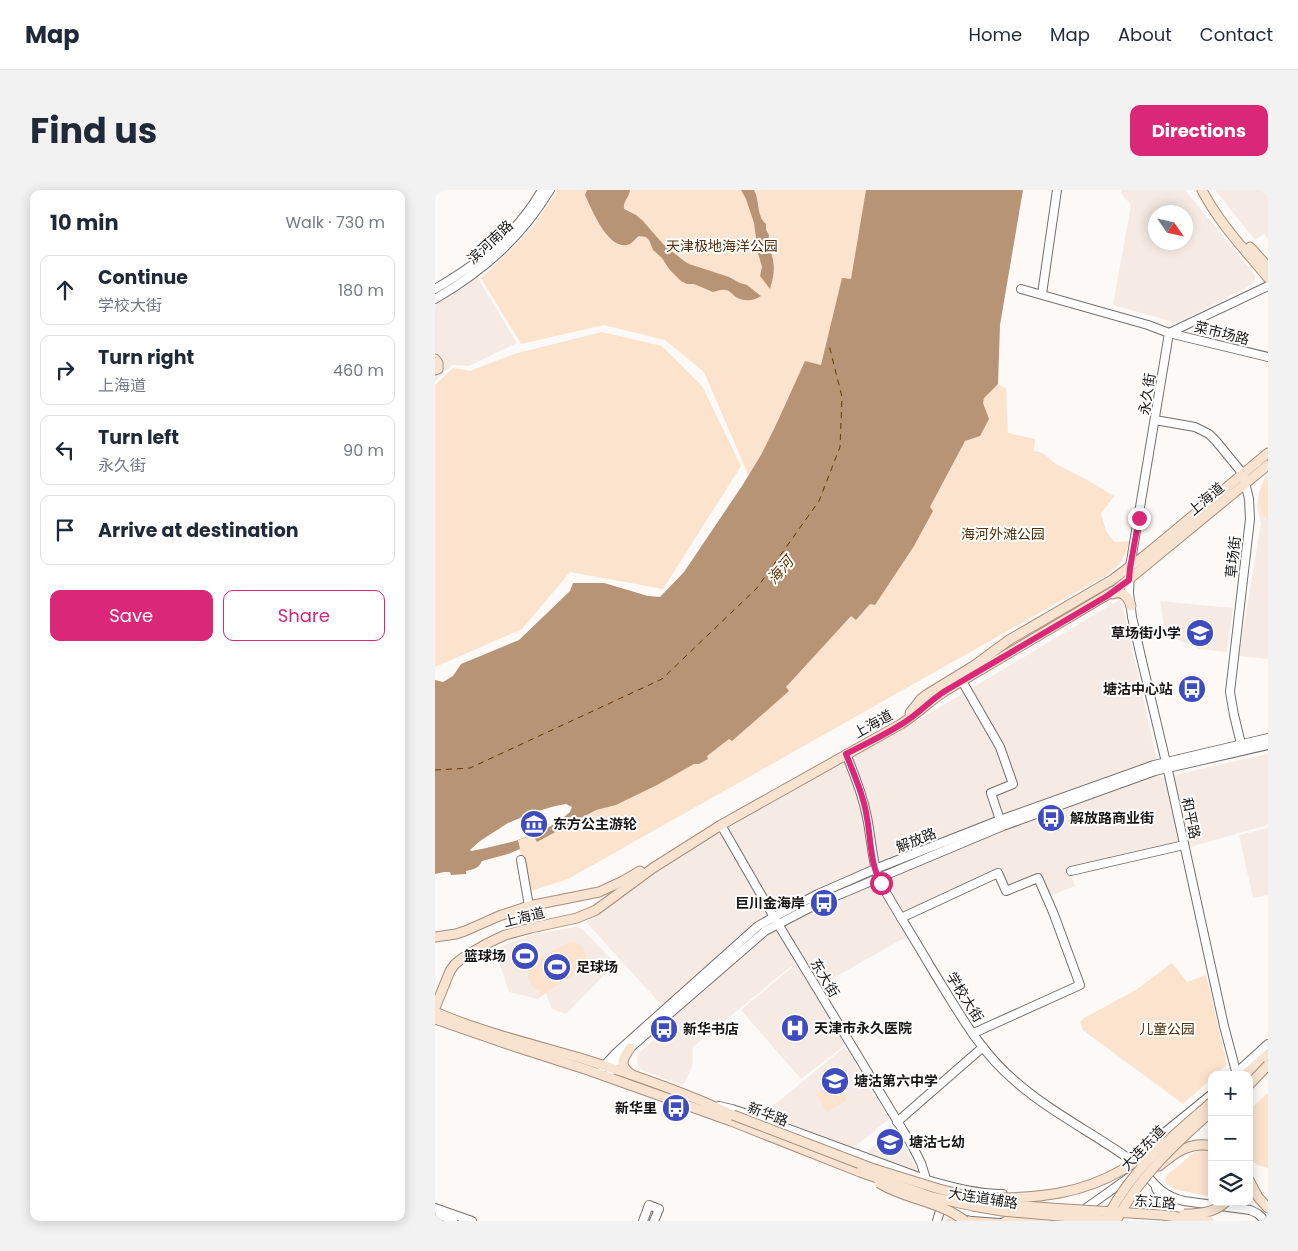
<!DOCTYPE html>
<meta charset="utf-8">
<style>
:root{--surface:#fff;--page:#f2f2f3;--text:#1f2937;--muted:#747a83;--line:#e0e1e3;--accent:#db2777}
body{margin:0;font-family:Poppins,"Noto Sans SC",sans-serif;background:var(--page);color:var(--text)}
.controls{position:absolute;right:15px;bottom:15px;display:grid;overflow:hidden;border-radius:10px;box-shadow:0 2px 12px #0003}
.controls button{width:45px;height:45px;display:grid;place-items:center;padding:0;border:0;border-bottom:1px solid var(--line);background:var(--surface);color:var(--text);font:25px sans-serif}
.compass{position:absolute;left:713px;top:15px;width:45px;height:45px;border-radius:50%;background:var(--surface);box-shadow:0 2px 12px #0003;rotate:124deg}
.stop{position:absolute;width:15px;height:15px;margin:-11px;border:4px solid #db2777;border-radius:50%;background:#fff}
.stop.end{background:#db2777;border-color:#fff;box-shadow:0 1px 5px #0008}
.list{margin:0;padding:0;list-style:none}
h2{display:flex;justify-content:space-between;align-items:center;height:65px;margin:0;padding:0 20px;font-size:21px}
h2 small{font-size:16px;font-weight:400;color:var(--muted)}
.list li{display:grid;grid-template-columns:32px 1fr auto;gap:15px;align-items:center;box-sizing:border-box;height:70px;margin:0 10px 10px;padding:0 10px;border:1px solid var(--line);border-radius:10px}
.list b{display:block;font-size:19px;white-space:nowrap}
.list p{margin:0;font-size:16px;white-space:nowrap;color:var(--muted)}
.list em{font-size:16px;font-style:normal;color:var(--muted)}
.actions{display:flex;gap:10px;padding:15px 20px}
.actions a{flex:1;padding:11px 0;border:1px solid var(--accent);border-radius:10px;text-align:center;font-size:18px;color:var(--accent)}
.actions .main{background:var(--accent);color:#fff}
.icon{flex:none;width:28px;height:28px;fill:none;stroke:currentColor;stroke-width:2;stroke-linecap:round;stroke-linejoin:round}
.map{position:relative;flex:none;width:833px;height:1031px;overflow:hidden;border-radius:10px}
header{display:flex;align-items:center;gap:30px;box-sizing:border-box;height:70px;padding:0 25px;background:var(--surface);border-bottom:1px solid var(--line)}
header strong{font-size:24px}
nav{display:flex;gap:28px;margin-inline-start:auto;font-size:18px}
.intro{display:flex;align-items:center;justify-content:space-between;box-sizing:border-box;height:120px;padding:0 30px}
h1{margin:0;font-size:35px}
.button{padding:12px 22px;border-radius:10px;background:var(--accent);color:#fff;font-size:18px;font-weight:700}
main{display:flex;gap:30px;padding:0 30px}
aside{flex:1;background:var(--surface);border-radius:10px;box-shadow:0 2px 12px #0003}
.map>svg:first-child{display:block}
.built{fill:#f5ebe4;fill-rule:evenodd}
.green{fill:#fce3ce}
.water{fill:#b79475}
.pier{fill:#fcf9f7}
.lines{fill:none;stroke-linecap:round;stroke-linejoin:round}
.ferry{stroke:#663800;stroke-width:1;stroke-dasharray:6 5;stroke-linecap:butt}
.minor-casing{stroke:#726f6d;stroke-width:10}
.major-casing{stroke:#a68e7a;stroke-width:11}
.minor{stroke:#fff;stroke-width:8}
.major{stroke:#f8e2d0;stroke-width:9}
.major-bridge-casing{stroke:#a68e7a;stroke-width:11;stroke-linecap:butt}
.major-bridge{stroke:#f8e2d0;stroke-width:9}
.route{stroke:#db2777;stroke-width:6}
.labels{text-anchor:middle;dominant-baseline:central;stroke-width:4;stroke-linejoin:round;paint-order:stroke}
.street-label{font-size:14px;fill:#171615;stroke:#fff}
.park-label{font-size:14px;fill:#533009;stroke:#fff}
.poi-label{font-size:14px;font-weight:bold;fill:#171615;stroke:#fff;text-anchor:start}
.water-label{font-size:15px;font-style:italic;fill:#663800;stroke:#fff}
</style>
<header>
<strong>Map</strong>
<nav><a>Home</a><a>Map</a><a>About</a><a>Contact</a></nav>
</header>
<div class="intro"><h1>Find us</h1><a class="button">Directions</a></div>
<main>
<aside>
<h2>10 min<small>Walk · 730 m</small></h2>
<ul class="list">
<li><svg class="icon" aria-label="ahead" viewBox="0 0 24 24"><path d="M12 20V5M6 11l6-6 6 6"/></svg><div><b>Continue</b><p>学校大街</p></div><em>180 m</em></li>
<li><svg class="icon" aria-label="right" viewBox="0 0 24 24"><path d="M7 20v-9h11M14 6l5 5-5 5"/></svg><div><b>Turn right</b><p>上海道</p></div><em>460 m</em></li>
<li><svg class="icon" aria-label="left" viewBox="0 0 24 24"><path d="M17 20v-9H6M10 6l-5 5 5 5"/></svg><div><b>Turn left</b><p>永久街</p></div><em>90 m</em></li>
<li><svg class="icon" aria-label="arrive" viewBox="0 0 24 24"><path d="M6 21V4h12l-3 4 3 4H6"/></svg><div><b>Arrive at destination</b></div></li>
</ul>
<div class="actions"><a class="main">Save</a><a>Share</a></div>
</aside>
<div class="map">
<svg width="833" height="1031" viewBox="0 0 833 1031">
<rect width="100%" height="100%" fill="#fcf9f7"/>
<g class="built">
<path d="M687,0H750L820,85V89L818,94L742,133L678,115L696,15L686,3ZM721,22H751V52H721Z"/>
<polygon points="780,0 833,0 833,49 829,44 820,50"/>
<polygon points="42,87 82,153 34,176 17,175 0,191 0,115 28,98"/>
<polygon points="833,285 833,469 804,466 826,334 822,315 824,302 829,288"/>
<polygon points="686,409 726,588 833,564 833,635 744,660 636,685 640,696 615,706 605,683 574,695 571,692 564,680 460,726 471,747 379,799 361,772 258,857 257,876 248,896 207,880 203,876 202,868 204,863 241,831 151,732 239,671 293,637 492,525"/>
<polygon points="725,411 798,418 792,462 764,459 741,449 729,436"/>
<polygon points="833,638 833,705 818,708 804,645"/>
<polygon points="141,737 147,739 182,775 171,783 131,824 117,819 111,803 103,809 74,802 60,759 95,745"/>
<polygon points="361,774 410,855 366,889 306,820"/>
<polygon points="410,857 454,929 418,958 327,925"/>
<polygon points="458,940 482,979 479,983 431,963"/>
</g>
<g class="green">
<polygon points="123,0 438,0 422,82 387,182 315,289 269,182 230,150 169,135 86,154 46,88 76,60 100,34"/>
<polygon points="167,142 227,156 267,196 306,276 228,399 135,382 87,439 0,477 0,195 18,178 35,181 79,164"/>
<path d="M557,192L571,198L573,243L600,249L599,261L608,263L621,274L656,292L679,306L666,324L671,341L679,352L694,351C691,369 684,376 670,386L133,689L95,701L81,645Z"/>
<path d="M833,288V331C822,322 821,297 833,288Z"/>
<path d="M138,752C148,754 153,762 150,772L154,770L156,773L105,807L103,804L106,801C95,798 89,787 96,776C101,770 130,752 138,752Z"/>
<polygon points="91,755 98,773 88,777 81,758"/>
<polygon points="737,773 752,792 771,785 792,874 780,885 777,885 777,888 748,914 648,840 645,832 649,828 701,800"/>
<polygon points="401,891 412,910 403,916 391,897"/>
<polygon points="390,898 402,916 392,922 381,904"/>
<polygon points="833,903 833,978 823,975 814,969 814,920"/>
<polygon points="777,948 777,1007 739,999 731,993 730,988 732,985"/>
<polygon points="522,1023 532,1023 615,1031 509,1031 514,1025"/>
</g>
<g class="water">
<path d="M152,0H195C194,8 188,11 189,19L201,25L208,31L228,54L249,71L254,74L294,87L305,93L312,95L326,106C319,111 309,112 301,107C298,105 296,101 291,100C286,99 283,101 278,102L259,94H252L246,91L234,79L227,68L218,60L214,50L211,47L204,46C201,48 198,52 195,54C174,63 157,20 150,5Z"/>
<path d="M306,0H319C325,10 321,26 331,34V40L334,45C332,55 336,60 338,70C340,80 338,89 335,99L325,86L327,77L323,63L319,33L311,9Z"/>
<path d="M431,0H588L565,135L563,194L549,208L548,213L554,229L545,246L530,251L495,317L498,321L479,356L440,415L435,414L421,430L416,426L351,497L354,501L297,551L294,549L272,566L273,569L264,574H259L222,595L181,615L161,620L102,652L98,645L83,650L85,659L73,664L47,671C43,679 39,679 31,681V684L16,685L15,682H9L0,684V490L8,492L18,486L26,474L84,450L135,401L138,393H169L213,406L225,407L249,382L307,296L326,265L340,237L370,171L386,175L407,88L416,89Z"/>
</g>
<polygon class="pier" points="131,614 137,617 135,622 124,631 109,640 80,651 47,659 36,661 35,660 45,651 73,633 100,622 120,616"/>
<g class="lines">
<polyline class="ferry" points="0,580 35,578 227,489 322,398 384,311 405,257 407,207 394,155"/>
<defs>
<g id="minor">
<path d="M0,99C43,74 82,44 107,0"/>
<polyline points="586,99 713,135 734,143 833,167"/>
<polyline points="607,104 622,0"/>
<path d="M0,109C49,80 85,49 115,0"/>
<polyline points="720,230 760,237 774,244 781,251 808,284 814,309 815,329 795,502 799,525 807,558"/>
<polyline points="527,491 565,557 578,594 556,603 565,630"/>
<path d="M411,564C419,583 428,607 432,627C436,647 437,668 443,688C459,718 478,746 495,776C520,816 543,860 580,891C614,921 656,942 693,968C715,982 718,1004 749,1011L815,1020C822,1023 826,1025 829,1031"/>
<polyline points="286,635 343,734 478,957 486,973 492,992"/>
<polyline points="86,670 94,716"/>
<polyline points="636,681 749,655"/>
<polyline points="466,728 563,683 571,701 603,688 618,722 645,795 541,842 539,845"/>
<polyline points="175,882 179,874 195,858 330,741 382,714 568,636 720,581 833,555"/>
<polyline points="164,884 169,876 181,863 323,736 339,727 383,704 440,679 565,630 719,575 833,548"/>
<polyline points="799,885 833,854"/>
<polyline points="802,885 789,836 734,585 706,467 697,427 694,403 695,377 734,143 833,96"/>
<path d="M284,916L297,919L319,926L492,990C517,997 542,1004 568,1004"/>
<polyline points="462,932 548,857"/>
<polyline points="703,964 777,904"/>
<polyline points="721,998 739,1031"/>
<polyline points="507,1015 537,1022 565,1024"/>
<polyline points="0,1018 37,1031"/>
<polyline points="647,1021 699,984"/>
<polyline points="0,1024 18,1031"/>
<polyline points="208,1031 214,1015 224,1019 219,1031"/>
<polyline points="502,1031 507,1014"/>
</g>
<g id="major">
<path d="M767,0C784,33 810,60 833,88"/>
<polyline points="815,57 833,77"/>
<polyline points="0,169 3,173 3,179 0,180"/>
<path d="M677,404C688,400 693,407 696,416"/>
<polyline points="475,523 486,509 491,505 540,475 574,450 677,390 713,363 833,263"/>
<polyline points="0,747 21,744 30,741 64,726 94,716 164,702 188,691 205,681"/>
<path d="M0,818L15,781L20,774L29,767L51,754L70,745L96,738L142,728L161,720L218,678L286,635L466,534C482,524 495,511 510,501L682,399L833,275"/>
<path d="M0,822C46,842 97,854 145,868C197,884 249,902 298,925"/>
<polyline points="0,829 78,856 153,880 296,931 425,982"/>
<path d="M195,858C188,869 183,875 196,884"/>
<polyline points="810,885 833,864"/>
<path d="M724,976C740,963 755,951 777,956"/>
<polyline points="814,990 823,1007 833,1018"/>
</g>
</defs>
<use href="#minor" class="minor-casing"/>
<use href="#major" class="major-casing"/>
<use href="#minor" class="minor"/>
<use href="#major" class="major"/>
<defs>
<g id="major-bridge">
<polyline points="814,895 833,875"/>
<polyline points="298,925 436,978 504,999 564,1014 615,1018 727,1025 774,1031"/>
<path d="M425,982L497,1007L538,1016L567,1021L681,1031C704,987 740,954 777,921"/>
<path d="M444,993C471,1010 505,1011 530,1031"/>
<path d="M557,1008C604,1008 646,1004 687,980C702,971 714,960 729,953"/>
<path d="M749,1024C764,1024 779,1023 791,1012"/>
<path d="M673,1026C698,978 736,947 777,912"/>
</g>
</defs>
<use href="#major-bridge" class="major-bridge-casing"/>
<use href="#major-bridge" class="major-bridge"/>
</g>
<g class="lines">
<path class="route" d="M446,693C435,674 436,649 432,628C429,607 419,584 411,564C432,553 454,543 473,530C486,521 496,510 510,501L672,406L694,390L695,378L704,328"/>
</g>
<defs>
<symbol id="school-disc" viewBox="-11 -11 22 22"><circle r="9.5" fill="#3e4cbf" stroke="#fff"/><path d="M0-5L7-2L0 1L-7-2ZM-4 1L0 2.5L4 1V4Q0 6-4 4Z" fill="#fff"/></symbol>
<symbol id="bus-disc" viewBox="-11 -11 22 22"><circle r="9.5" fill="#3e4cbf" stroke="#fff"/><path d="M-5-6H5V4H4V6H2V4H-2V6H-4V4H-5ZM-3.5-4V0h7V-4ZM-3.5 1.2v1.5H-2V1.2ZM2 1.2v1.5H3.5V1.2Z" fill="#fff"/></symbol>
<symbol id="museum-disc" viewBox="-11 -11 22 22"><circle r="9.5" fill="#3e4cbf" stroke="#fff"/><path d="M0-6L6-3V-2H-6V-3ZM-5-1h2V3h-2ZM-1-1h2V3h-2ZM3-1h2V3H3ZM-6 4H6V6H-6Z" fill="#fff"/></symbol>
<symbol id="stadium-disc" viewBox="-11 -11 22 22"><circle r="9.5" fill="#3e4cbf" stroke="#fff"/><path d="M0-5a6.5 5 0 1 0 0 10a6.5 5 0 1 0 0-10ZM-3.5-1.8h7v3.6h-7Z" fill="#fff"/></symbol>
<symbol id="hospital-disc" viewBox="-11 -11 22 22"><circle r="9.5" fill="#3e4cbf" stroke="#fff"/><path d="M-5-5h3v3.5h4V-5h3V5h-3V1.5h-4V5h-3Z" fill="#fff"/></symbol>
</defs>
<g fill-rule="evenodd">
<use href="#school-disc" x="749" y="427" width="32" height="32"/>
<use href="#bus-disc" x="741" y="483" width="32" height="32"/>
<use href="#bus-disc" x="600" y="612" width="32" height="32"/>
<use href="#museum-disc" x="83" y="618" width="32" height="32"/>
<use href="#bus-disc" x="373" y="697" width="32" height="32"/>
<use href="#stadium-disc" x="74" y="750" width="32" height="32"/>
<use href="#stadium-disc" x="106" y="761" width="32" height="32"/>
<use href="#hospital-disc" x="344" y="822" width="32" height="32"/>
<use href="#bus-disc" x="213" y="823" width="32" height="32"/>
<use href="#school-disc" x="384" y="875" width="32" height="32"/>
<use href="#bus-disc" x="225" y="902" width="32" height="32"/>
<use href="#school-disc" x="439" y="936" width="32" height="32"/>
</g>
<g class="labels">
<g class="street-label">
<text transform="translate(55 52) rotate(-43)">滨河南路</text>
<text transform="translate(787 143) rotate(14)">菜市场路</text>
<text transform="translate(712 204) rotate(-81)">永久街</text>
<text transform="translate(771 309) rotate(-40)">上海道</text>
<text transform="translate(798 367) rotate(-84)">草场街</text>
<text transform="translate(438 534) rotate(-29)">上海道</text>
<text transform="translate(756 628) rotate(78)">和平路</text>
<text transform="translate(481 650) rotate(-22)">解放路</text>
<text transform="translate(89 727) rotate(-14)">上海道</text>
<text transform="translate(390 788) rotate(59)">东大街</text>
<text transform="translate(530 807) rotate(58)">学校大街</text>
<text transform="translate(333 924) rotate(21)">新华路</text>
<text transform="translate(708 958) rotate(-46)">大连东道</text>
<text transform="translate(548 1008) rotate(9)">大连道辅路</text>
<text transform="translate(720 1012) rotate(5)">东江路</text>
</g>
<g class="park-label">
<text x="287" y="56">天津极地海洋公园</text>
<text x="568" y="344">海河外滩公园</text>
<text x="732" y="839">儿童公园</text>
</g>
<g class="poi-label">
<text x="746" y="443" text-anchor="end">草场街小学</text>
<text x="738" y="499" text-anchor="end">塘沽中心站</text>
<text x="635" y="628">解放路商业街</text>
<text x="118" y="634">东方公主游轮</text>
<text x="370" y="713" text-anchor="end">巨川金海岸</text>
<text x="71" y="766" text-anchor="end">篮球场</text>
<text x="141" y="777">足球场</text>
<text x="379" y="838">天津市永久医院</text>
<text x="248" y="839">新华书店</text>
<text x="419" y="891">塘沽第六中学</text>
<text x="222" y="918" text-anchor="end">新华里</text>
<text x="474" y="952">塘沽七幼</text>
</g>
<g class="water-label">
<text transform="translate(345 380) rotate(-49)">海河</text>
</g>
</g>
</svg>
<div class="controls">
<button>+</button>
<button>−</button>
<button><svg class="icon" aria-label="layers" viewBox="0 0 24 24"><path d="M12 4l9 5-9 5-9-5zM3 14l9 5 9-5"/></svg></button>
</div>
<svg class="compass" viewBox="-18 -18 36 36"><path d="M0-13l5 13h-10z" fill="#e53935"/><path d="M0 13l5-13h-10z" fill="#747a83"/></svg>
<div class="stop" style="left:446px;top:693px"></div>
<div class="stop end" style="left:704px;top:328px"></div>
</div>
</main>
